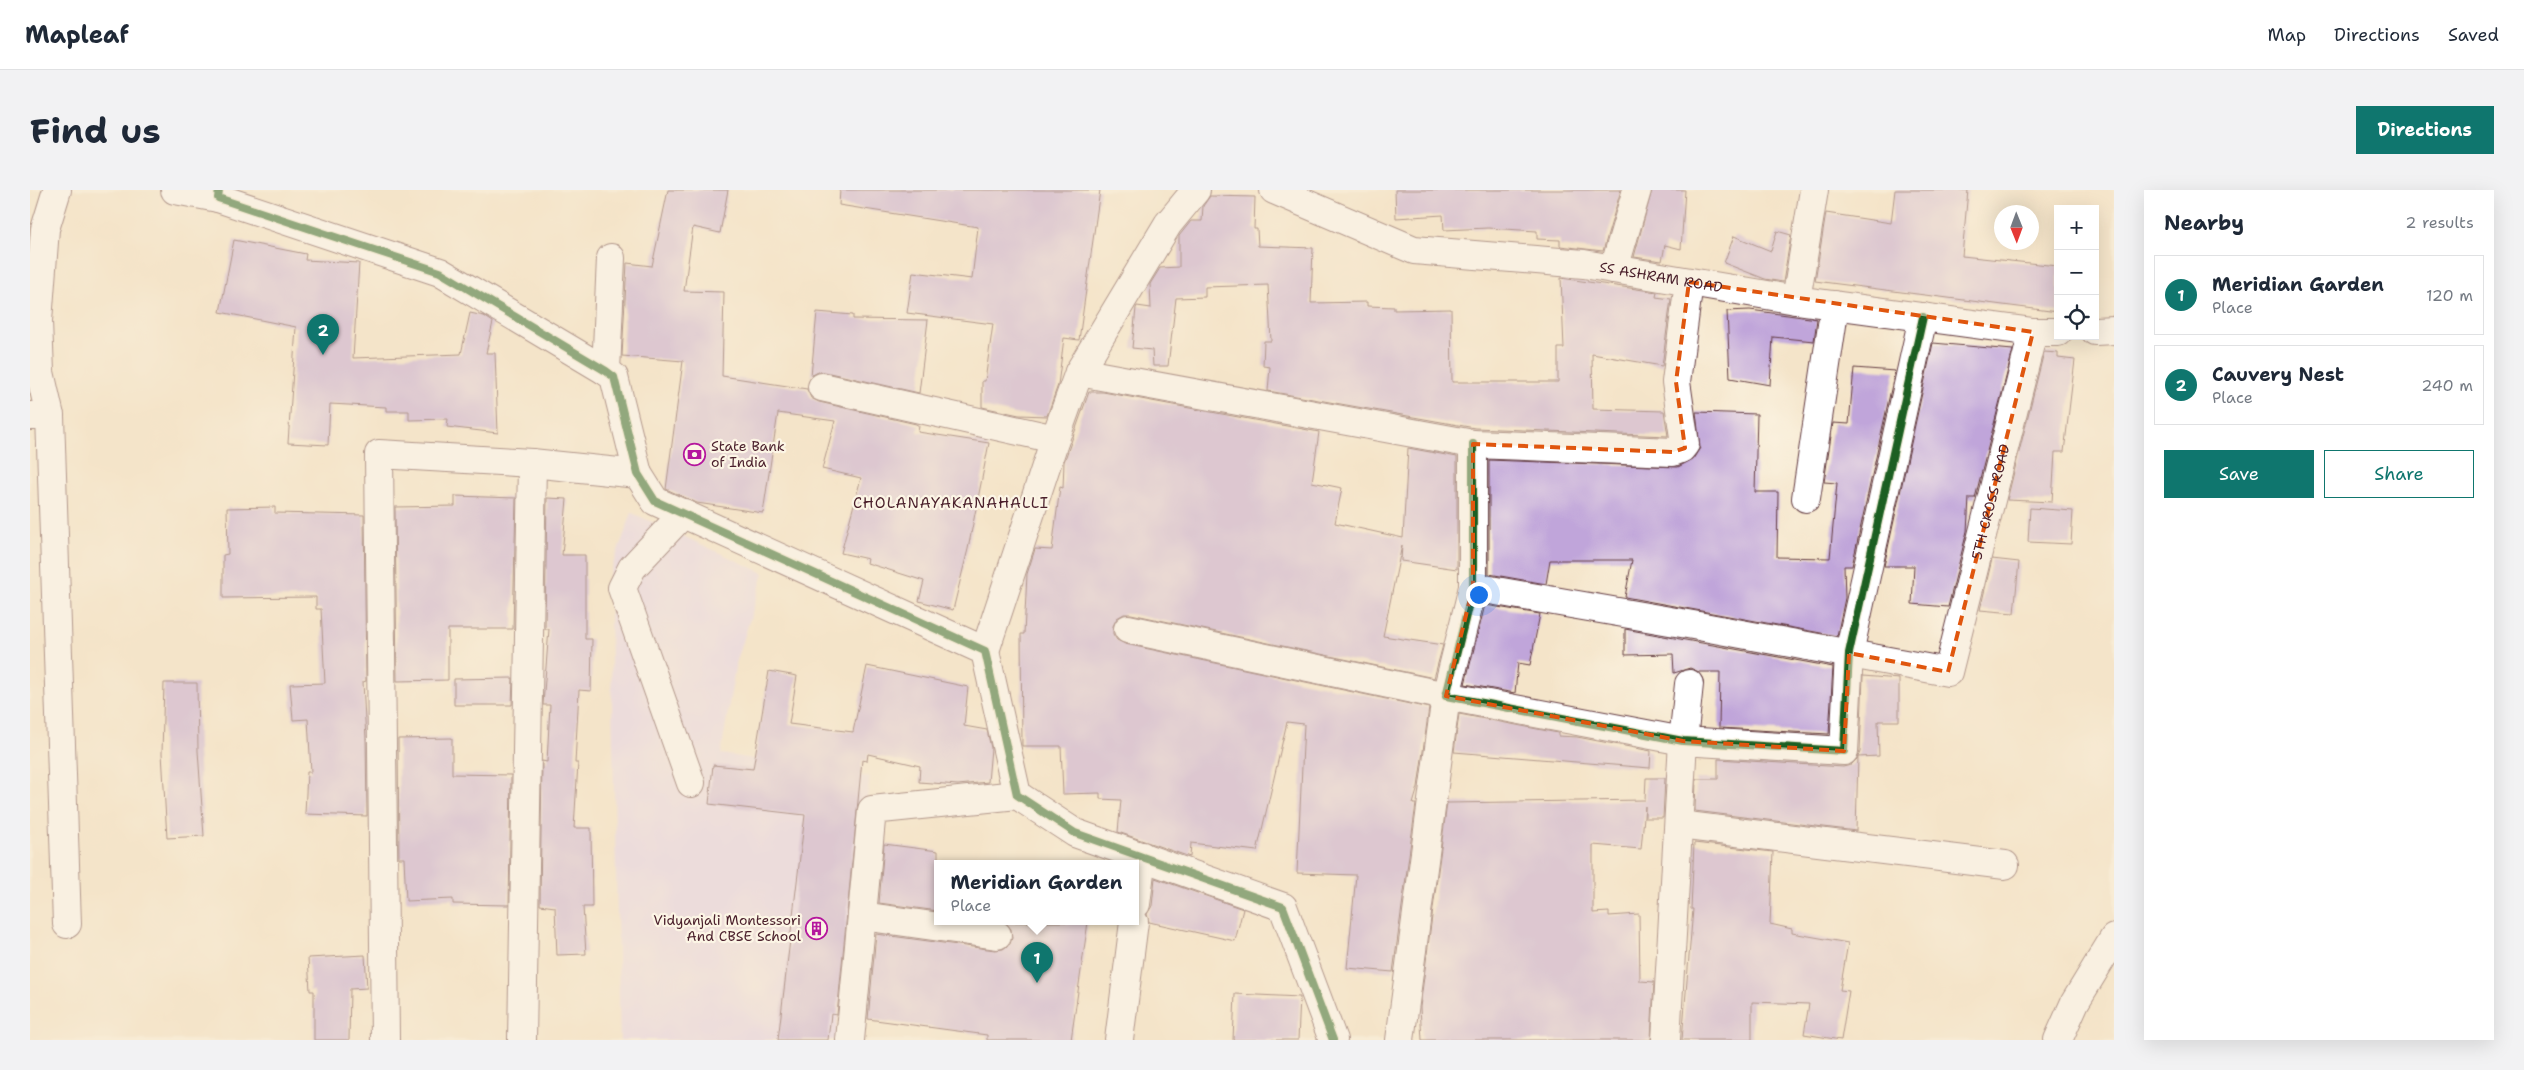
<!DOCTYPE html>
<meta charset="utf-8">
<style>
:root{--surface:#fff;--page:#f2f2f3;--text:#1f2937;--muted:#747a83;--line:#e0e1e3;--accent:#0f766e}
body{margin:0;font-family:"Shantell Sans",sans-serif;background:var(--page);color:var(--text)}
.controls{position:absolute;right:15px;top:15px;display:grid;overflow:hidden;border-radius:0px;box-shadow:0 5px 20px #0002}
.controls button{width:45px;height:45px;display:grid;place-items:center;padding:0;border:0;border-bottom:1px solid var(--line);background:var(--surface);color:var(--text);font:25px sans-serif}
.compass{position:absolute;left:1964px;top:15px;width:45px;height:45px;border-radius:50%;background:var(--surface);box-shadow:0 5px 20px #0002;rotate:179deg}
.you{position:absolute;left:1448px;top:404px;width:18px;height:18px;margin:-12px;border:4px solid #fff;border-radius:50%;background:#1a73e8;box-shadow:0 0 0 8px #1a73e833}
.badge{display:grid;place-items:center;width:32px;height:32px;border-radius:50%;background:var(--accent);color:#fff;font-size:16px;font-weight:700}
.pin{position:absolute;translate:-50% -41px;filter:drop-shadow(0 1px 2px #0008)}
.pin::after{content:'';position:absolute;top:26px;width:18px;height:15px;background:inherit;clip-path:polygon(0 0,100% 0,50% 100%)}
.popup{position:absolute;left:904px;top:670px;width:205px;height:65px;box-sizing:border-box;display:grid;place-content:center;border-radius:0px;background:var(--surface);filter:drop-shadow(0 1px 4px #0005);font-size:16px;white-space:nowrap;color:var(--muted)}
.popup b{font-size:19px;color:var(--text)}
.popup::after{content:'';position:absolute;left:50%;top:100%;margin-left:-10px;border:10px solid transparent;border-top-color:var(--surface)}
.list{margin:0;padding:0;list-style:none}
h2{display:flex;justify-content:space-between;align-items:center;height:65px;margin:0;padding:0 20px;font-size:21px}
h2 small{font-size:16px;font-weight:400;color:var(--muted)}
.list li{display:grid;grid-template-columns:32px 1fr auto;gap:15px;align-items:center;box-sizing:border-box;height:80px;margin:0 10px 10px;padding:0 10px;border:1px solid var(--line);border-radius:0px}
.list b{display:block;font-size:19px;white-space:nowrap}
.list p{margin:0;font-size:16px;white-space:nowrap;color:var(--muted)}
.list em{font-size:16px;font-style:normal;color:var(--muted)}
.actions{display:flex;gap:10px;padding:15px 20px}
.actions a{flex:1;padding:11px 0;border:1px solid var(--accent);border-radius:0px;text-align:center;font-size:18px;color:var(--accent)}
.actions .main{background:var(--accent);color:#fff}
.icon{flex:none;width:28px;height:28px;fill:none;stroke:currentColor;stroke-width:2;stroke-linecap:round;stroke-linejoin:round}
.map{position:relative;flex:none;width:2084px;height:850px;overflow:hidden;border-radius:0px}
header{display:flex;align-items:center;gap:30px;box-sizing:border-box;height:70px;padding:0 25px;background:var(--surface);border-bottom:1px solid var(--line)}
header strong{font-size:24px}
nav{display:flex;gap:28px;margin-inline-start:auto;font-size:18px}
.intro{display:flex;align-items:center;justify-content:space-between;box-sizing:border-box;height:120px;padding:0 30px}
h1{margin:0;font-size:35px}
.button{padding:12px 22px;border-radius:0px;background:var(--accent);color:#fff;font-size:18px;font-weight:700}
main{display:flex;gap:30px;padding:0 30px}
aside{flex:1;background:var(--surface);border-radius:0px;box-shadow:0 5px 20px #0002}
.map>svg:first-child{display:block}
.built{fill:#e3d3f2}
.building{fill:#c0a5da}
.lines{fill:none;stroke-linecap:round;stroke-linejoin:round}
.minor-casing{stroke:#643d43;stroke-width:30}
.minor{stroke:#fff;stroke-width:28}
.cycleway-casing{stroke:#fcf5e5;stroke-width:11}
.cycleway{stroke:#1b5e20;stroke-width:8}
.marked{fill:none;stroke:#e0560e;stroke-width:4;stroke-dasharray:10 6;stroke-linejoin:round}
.labels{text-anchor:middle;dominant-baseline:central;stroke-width:4.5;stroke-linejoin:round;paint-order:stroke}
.street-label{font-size:14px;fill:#4a1f2b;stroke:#fcf5e5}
.poi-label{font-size:14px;fill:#4a1f2b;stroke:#fcf5e5;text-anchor:start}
.neighbourhood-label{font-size:15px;letter-spacing:1px;fill:#4a1f2b;stroke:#fcf5e5}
</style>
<header>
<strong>Mapleaf</strong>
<nav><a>Map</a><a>Directions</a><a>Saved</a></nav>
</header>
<div class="intro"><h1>Find us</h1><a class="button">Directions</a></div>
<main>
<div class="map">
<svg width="2084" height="850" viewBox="0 0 2084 850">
<rect width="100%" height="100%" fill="#fcf5e5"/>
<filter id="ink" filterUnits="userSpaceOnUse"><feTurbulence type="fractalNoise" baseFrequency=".02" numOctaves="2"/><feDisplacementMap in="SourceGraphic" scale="10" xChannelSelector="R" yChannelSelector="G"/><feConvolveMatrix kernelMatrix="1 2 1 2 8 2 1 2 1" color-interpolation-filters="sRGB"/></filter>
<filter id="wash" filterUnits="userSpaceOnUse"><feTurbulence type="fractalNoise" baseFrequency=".0096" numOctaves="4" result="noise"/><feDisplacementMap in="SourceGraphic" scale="20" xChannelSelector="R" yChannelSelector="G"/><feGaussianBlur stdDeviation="1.12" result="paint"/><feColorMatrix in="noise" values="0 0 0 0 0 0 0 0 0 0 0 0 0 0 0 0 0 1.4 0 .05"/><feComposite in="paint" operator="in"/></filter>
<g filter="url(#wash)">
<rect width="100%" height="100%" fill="#f4e4c9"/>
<polygon class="built" points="602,323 734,383 705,477 691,564 840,587 805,850 590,850 579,385"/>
<g id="blocks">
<g class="building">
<polygon points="638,0 698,0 690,43 663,37 654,101 694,102 692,186 777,199 781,208 789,212 886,234 889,236 888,242 959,253 938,359 923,420 889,411 894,391 837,373 838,369 811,363 831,288 792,279 805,231 748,223 733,323 667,313 636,299 653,171 592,166 597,73 622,76"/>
<polygon points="810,0 1070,0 1049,150 1034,148 1028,195 1017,226 989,225 952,217 952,191 955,191 963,134 877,123 883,82 942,89 948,37 809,15"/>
<polygon points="1365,0 1591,0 1573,61 1530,56 1530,50 1507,49 1507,41 1458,38 1414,40 1413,25 1366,28"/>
<polygon points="1622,0 1655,0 1651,59 1635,55 1632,71 1604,67"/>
<polygon points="1865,0 1938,0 1932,66 2028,76 2028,122 1785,91 1796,23 1861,33"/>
<polygon points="1180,6 1225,7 1224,39 1227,39 1228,56 1283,58 1281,113 1337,112 1337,116 1364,117 1364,120 1421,119 1422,192 1528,192 1528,158 1534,158 1531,88 1627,102 1626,107 1641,109 1632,176 1562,164 1563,219 1634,221 1638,246 1445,238 1238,201 1240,177 1233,176 1234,151 1241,151 1238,95 1175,97 1175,107 1146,108 1138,176 1123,176 1122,160 1102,158 1106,118 1107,116 1121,118 1120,94 1130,78 1149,77 1149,46 1161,31 1172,31 1173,16"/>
<polygon points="1747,41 1761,45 1753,92 1735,89 1694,73 1704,46 1741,61"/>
<polygon points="204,50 276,64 275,70 329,73 323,168 431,164 440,123 454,126 463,132 456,163 465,163 468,243 417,237 418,229 379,230 379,221 356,221 356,217 300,214 298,255 258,253 266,137 190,122"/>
<polygon points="1720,120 1787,129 1784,151 1743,147 1740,195 1700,188 1697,121"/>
<polygon points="787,122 823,125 823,129 898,130 889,203 795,182 788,182 781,186"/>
<polygon points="1903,153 1983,160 1945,308 1939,308 1937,341 1918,417 1882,414 1884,376 1854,376"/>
<polygon points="2014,162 2028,163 2028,168 2045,170 2034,262 2025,262 2022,312 1977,310"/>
<polygon points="1824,178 1865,181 1822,376 1814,376 1815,408 1807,446 1595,407 1602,370 1520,370 1516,394 1459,384 1459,270 1648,277 1663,269 1670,258 1666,222 1727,224 1725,302 1748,302 1747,367 1800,368 1807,293 1794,292 1803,233 1819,234"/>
<polygon points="1059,202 1073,202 1289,242 1282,292 1312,298 1305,333 1373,348 1378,258 1427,267 1427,379 1371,371 1372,355 1353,446 1413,455 1404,488 1101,424 1094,424 1087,428 1083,436 1083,444 1087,450 1095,454 1399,518 1388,597 1383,614 1386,614 1363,782 1317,778 1326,685 1267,683 1274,534 1257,532 1227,661 1161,653 1160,667 1088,642 1091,610 1070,609 1070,603 1033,604 1031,556 992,556 991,444 994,444 997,384 1005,359 1022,360 1030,297 1033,298 1034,272"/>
<polygon points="425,306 486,308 483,439 418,439 418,490 367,491 365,317 425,316"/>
<polygon points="517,308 537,309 532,365 555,365 555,449 562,449 561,501 549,500 545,573 548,573 544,638 561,638 562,717 553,717 556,764 527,765 525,717 510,715 512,571 517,572 520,515 513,515 519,439 515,439"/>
<polygon points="245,317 245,323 334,325 336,491 333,492 336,550 337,626 275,624 277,582 281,582 278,529 263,530 260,494 295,493 291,419 286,419 286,407 193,408 193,365 198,364 197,318"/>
<polygon points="2000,318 2043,321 2041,354 1998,352"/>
<polygon points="1962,369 1989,372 1984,423 1950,420"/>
<polygon points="1455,415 1510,424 1500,475 1488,473 1485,503 1435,494"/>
<polygon points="1595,439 1803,477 1799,544 1689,538 1690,482 1669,482 1660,478 1644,483 1643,464 1595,465"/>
<polygon points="837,476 938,497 934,536 957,540 961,558 958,592 928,595 889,592 890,576 838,564 837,571 832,570 807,825 801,824 798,850 748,850 775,625 679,614 683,575 723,579 739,481 767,486 759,534 823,542"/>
<polygon points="1833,486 1869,489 1869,531 1848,531 1849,566 1828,567 1826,641 1665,621 1666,589 1688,589 1688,569 1813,577 1821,575 1827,569 1830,562"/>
<polygon points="483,488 482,515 424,515 424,489"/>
<polygon points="134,493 167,493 168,561 174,646 137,648 132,563"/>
<polygon points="1429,524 1528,543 1528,546 1547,547 1621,561 1620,578 1424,562"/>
<polygon points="422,548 422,584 481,585 479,715 423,714 423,709 376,711 374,668 369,668 368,549"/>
<polygon points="1616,588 1635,588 1633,628 1615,628 1615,616 1611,659 1563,655 1563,723 1579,722 1579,726 1609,724 1610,791 1624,792 1621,850 1392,850 1390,817 1417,613 1615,610"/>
<polygon points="1664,653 1743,662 1740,734 1762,739 1762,743 1818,753 1810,800 1819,801 1811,850 1774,844 1779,814 1722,812 1722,850 1652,850 1663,719 1661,719"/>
<polygon points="854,654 908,661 908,721 849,713"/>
<polygon points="1125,688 1213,719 1205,751 1119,732 1117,724 1122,716"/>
<polygon points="975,732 1058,732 1041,850 957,850 957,845 838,829 846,744 965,760 973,759 980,754 982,748 981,739"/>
<polygon points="335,765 337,798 320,799 319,850 284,850 284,801 280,801 278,768"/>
<polygon points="1205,804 1270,807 1268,850 1203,850"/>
</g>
</g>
</g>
<g filter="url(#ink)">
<use href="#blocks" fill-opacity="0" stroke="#643d43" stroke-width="1"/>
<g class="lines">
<defs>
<g id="minor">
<polyline points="145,0 188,8"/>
<polyline points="189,0 188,8 410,82 576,181 584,187 608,284 625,311 955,461 987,605 1045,643 1253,717 1303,850"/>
<path id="s1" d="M1244,0L1384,60L1554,74L1766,110L2003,142H2028"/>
<polyline points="1584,79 1607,0"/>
<polyline points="1766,110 1784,0"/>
<polyline points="2065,141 2084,140"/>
<polyline points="576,181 581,68"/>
<polyline points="1049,182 1443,254 1643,262 1651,259 1655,254 1646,192 1659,92"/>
<polyline points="792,197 1025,249"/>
<polyline points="0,226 20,226 10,182 8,131 15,39 27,0"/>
<polyline points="20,226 37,734"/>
<polyline points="1443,254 1443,397 1416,506 1653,551 1814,561 1819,463 1893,127"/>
<polyline points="1776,308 1805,115"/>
<polyline points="654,323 602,378 592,398 661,593"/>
<path id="s2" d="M1443,397L1663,435L1918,482L2003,142"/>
<polyline points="1098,439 1416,506 1370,850"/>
<polyline points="955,461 1025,249 1049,182 1138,34 1166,0"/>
<polyline points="1649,635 1975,675"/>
<polyline points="1106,714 1112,666"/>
<polyline points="832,726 967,745"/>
<polyline points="355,850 349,264 502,273 608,284"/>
<polyline points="492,850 502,273"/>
<polyline points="820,850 842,620 987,605"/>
<polyline points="1089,850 1104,732"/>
<polyline points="1636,850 1653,551 1659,494"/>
<polyline points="2028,850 2045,812 2084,748"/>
</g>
</defs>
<use href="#minor" class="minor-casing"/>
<use href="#minor" class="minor"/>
<defs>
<g id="cycleway">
<polyline points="189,0 188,8 410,82 576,181 584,187 608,284 625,311 955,461 987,605 1045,643 1253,717 1303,850"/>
<polyline points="1443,254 1443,397 1416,506 1653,551 1814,561 1819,463 1893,127"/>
</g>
</defs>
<use href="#cycleway" class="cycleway-casing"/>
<use href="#cycleway" class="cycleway"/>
</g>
</g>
<path d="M0 0H2084V850H0ZM1659,92L2003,142L1918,482L1819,463L1814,561L1653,551L1416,506L1443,397V254L1643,262L1655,258L1646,192Z" fill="#f4e4c9" fill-opacity=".55" fill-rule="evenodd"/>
<path class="marked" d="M1659,92L2003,142L1918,482L1819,463L1814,561L1653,551L1416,506L1443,397V254L1643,262L1655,258L1646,192Z"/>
<defs>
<symbol id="bank-ring" viewBox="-11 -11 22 22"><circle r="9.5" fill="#fcf5e5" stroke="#b5179e" stroke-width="1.5"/><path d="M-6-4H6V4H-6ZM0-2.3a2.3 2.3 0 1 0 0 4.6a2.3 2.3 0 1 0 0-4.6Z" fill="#b5179e"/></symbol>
<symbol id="building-ring" viewBox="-11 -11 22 22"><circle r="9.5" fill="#fcf5e5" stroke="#b5179e" stroke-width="1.5"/><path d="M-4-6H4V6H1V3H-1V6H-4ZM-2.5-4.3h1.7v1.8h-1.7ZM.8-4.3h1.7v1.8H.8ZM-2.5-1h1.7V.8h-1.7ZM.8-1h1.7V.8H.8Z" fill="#b5179e"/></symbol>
</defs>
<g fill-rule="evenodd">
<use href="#bank-ring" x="652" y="252" width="25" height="25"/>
<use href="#building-ring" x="774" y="726" width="25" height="25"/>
</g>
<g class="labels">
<g class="street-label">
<text stroke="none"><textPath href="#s1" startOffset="401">SS ASHRAM ROAD</textPath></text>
<text stroke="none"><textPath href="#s2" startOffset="658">5TH CROSS ROAD</textPath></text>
</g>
<g class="poi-label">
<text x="681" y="256">State Bank<tspan x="681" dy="16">of India</tspan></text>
<text x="771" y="730" text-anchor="end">Vidyanjali Montessori<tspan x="771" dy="16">And CBSE School</tspan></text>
</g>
<g class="neighbourhood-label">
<text x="921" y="313">CHOLANAYAKANAHALLI</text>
</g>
</g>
</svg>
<div class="controls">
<button>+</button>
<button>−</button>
<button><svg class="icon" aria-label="locate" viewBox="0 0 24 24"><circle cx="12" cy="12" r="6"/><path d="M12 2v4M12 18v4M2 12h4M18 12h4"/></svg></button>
</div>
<svg class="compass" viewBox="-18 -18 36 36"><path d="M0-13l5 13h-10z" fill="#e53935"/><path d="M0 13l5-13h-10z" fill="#747a83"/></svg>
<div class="you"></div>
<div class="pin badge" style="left:1007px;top:793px">1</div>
<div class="popup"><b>Meridian Garden</b>Place</div>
<div class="pin badge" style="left:293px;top:165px">2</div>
</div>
<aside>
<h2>Nearby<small>2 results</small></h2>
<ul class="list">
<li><span class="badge">1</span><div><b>Meridian Garden</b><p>Place</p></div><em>120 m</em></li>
<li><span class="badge">2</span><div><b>Cauvery Nest</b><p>Place</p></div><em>240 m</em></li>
</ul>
<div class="actions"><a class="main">Save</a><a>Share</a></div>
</aside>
</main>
